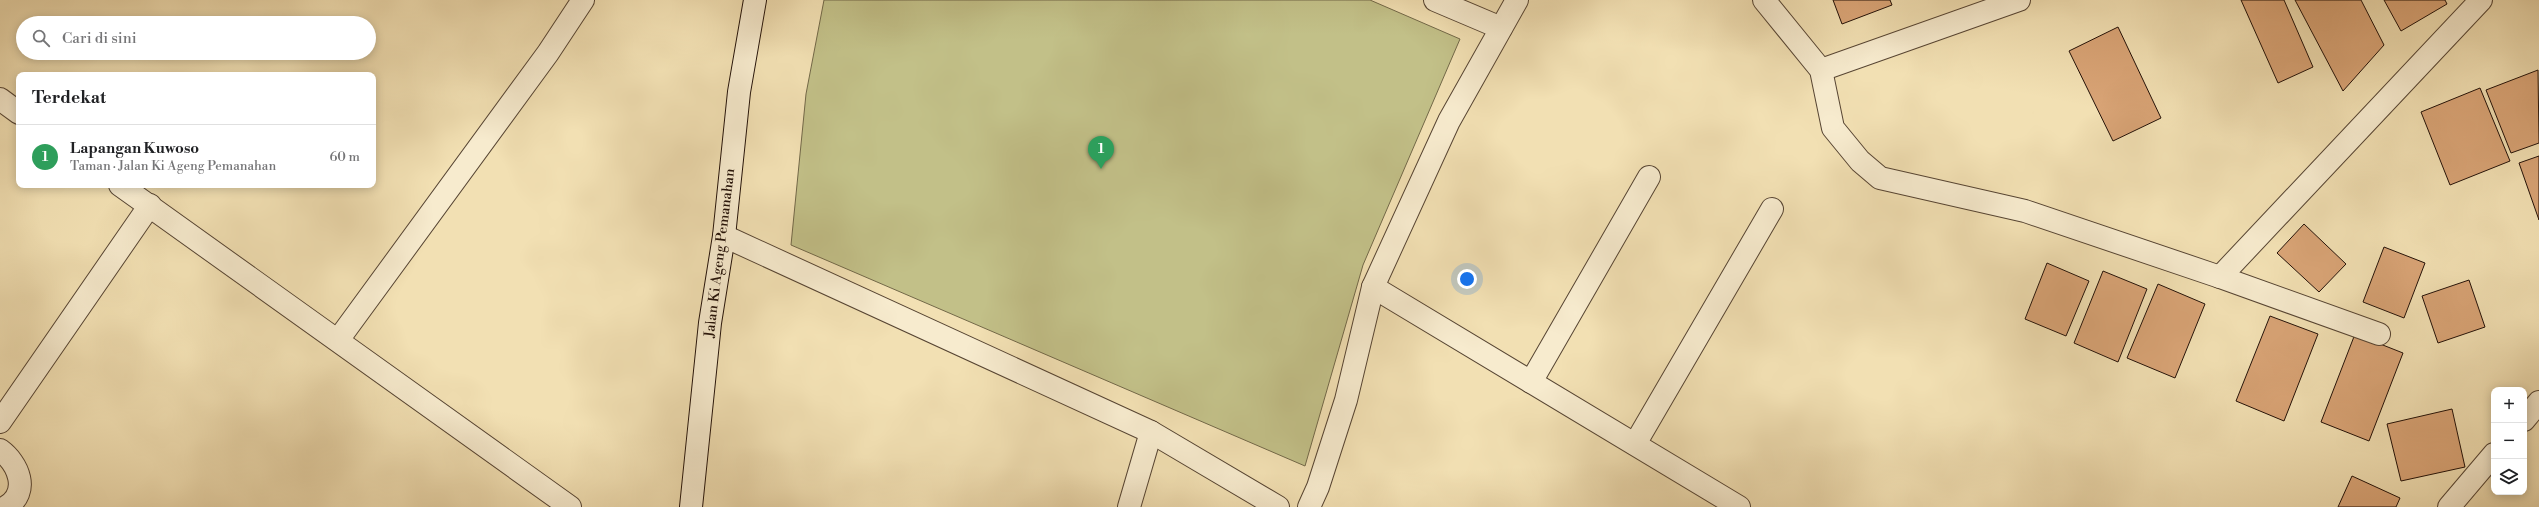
<!DOCTYPE html>
<html lang="id">
<meta charset="utf-8">
<style>
:root{--surface:#fff;--page:#f6f6f6;--text:#202124;--muted:#757577;--line:#e0e0e0;--accent:#7c3aed}
body{margin:0;font-family:"Libre Bodoni",serif;background:var(--page);color:var(--text)}
.controls{position:absolute;right:12px;bottom:12px;display:grid;overflow:hidden;border-radius:8px;box-shadow:0 2px 10px #0003}
.controls button{width:36px;height:36px;display:grid;place-items:center;padding:0;border:0;border-bottom:1px solid var(--line);background:var(--surface);color:var(--text);font:20px sans-serif}
.you{position:absolute;left:1467px;top:279px;width:14px;height:14px;margin:-10px;border:3px solid #fff;border-radius:50%;background:#1a73e8;box-shadow:0 0 0 6px #1a73e833}
.badge{display:grid;place-items:center;width:26px;height:26px;border-radius:50%;background:var(--accent);color:#fff;font-size:13px;font-weight:700}
.pin{position:absolute;translate:-50% -33px;filter:drop-shadow(0 1px 2px #0008)}
.pin::after{content:'';position:absolute;top:21px;width:14px;height:12px;background:inherit;clip-path:polygon(0 0,100% 0,50% 100%)}
.list{margin:0;padding:0;list-style:none}
h2{display:flex;justify-content:space-between;align-items:center;height:52px;margin:0;padding:0 16px;font-size:17px}
h2 small{font-size:13px;font-weight:400;color:var(--muted)}
.list li{display:grid;grid-template-columns:26px 1fr auto;gap:12px;align-items:center;box-sizing:border-box;height:64px;padding:0 16px;border-top:1px solid var(--line)}
.list b{display:block;font-size:15px;white-space:nowrap}
.list p{margin:0;font-size:13px;white-space:nowrap;color:var(--muted)}
.list em{font-size:13px;font-style:normal;color:var(--muted)}
.icon{flex:none;width:22px;height:22px;fill:none;stroke:currentColor;stroke-width:2;stroke-linecap:round;stroke-linejoin:round}
.map{position:relative;flex:none;width:2539px;height:507px;overflow:hidden}
.search{position:absolute;background:var(--surface);box-shadow:0 2px 10px #0003;left:16px;top:16px;width:360px;height:44px;display:flex;align-items:center;gap:10px;box-sizing:border-box;padding:0 14px;border-radius:22px;color:var(--muted);font-size:15px}
.panel{position:absolute;background:var(--surface);box-shadow:0 2px 10px #0003;left:16px;top:72px;width:360px;height:116px;border-radius:8px}
.map>svg:first-child{display:block}
.green{fill:#c2c088;stroke:#726848}
.building{fill:#d9a476;stroke:#231108}
.lines{fill:none;stroke-linecap:round;stroke-linejoin:round}
.street-casing{stroke:#574533;stroke-width:24}
.secondary-casing{stroke:#231108;stroke-width:24}
.street{stroke:#f7ebce;stroke-width:22}
.secondary{stroke:#f7ebce;stroke-width:22}
.labels{text-anchor:middle;dominant-baseline:central;stroke-width:3;stroke-linejoin:round;paint-order:stroke}
.street-label{font-size:14px;fill:#231108;stroke:#f7ebce}
</style>
<div class="map">
<svg width="2539" height="507" viewBox="0 0 2539 507">
<rect width="100%" height="100%" fill="#f2e0b3"/>
<filter id="stains"><feTurbulence type="fractalNoise" baseFrequency=".005" numOctaves="4"/><feColorMatrix values="0 0 0 0 .2 0 0 0 0 .09 0 0 0 0 .02 0 0 0 .5 -.17"/></filter>
<radialGradient id="worn" r=".72"><stop offset=".6" stop-color="#630" stop-opacity="0"/><stop offset="1" stop-color="#630" stop-opacity=".3"/></radialGradient>
<polygon class="green" points="824,0 1370,0 1460,39 1363,265 1305,466 791,245 806,94"/>
<g class="building">
<polygon points="1833,0 1890,0 1892,5 1842,24"/>
<polygon points="2241,0 2284,0 2313,67 2278,83"/>
<polygon points="2295,0 2361,0 2384,45 2343,91"/>
<polygon points="2384,0 2445,0 2447,4 2401,31"/>
<polygon points="2118,27 2161,118 2113,141 2069,51"/>
<polygon points="2538,70 2539,143 2511,153 2486,90"/>
<polygon points="2480,88 2510,161 2450,185 2421,112"/>
<polygon points="2539,156 2539,220 2519,163"/>
<polygon points="2304,224 2346,264 2319,292 2277,253"/>
<polygon points="2384,247 2425,263 2404,318 2363,302"/>
<polygon points="2047,263 2089,281 2066,336 2025,319"/>
<polygon points="2103,271 2147,289 2118,362 2074,343"/>
<polygon points="2469,280 2485,327 2438,343 2422,296"/>
<polygon points="2158,284 2205,304 2175,378 2127,358"/>
<polygon points="2270,316 2318,334 2284,421 2236,401"/>
<polygon points="2355,334 2403,353 2369,441 2321,422"/>
<polygon points="2452,409 2465,467 2401,481 2387,424"/>
<polygon points="2352,476 2400,498 2396,507 2338,507"/>
</g>
<g class="lines">
<defs>
<g id="street">
<polyline points="1435,0 1501,28"/>
<polyline points="1764,0 1821,70 1833,128 1860,161 1880,178 2025,211 2220,277 2481,0"/>
<polyline points="1821,70 2019,0"/>
<polyline points="0,99 19,113"/>
<polyline points="120,185 570,507"/>
<polyline points="724,236 1151,432 1278,507"/>
<polyline points="2220,277 2379,334"/>
<polyline points="1373,287 1739,507"/>
<polyline points="338,340 548,53 583,0"/>
<polyline points="1531,382 1649,177"/>
<polyline points="2524,420 2539,402"/>
<polyline points="0,422 150,205"/>
<polyline points="1635,444 1772,209"/>
<path d="M0,450C18,463 31,492 6,507"/>
<polyline points="1129,507 1151,432"/>
<polyline points="1309,507 1318,487 1346,400 1373,287 1449,121 1517,0"/>
<polyline points="2449,507 2494,454"/>
</g>
<polyline id="secondary" points="691,507 710,323 724,236 739,92 755,0"/>
</defs>
<use href="#street" class="street-casing"/>
<use href="#secondary" class="secondary-casing"/>
<use href="#street" class="street"/>
<use href="#secondary" class="secondary"/>
</g>
<g class="labels">
<g class="street-label">
<text transform="translate(720 253) rotate(-83)">Jalan Ki Ageng Pemanahan</text>
</g>
</g>
<rect width="100%" height="100%" filter="url(#stains)"/>
<rect width="100%" height="100%" fill="url(#worn)"/>
</svg>
<div class="controls">
<button>+</button>
<button>−</button>
<button><svg class="icon" aria-label="layers" viewBox="0 0 24 24"><path d="M12 4l9 5-9 5-9-5zM3 14l9 5 9-5"/></svg></button>
</div>
<div class="you"></div>
<div class="pin badge" style="left:1101px;top:169px;background:#2e9e5b">1</div>
<div class="search"><svg class="icon" aria-label="search" viewBox="0 0 24 24"><circle cx="10" cy="10" r="6"/><path d="M15 15l6 6"/></svg>Cari di sini</div>
<section class="panel">
<h2>Terdekat<small></small></h2>
<ul class="list">
<li><span class="badge" style="background:#2e9e5b">1</span><div><b>Lapangan Kuwoso</b><p>Taman · Jalan Ki Ageng Pemanahan</p></div><em>60 m</em></li>
</ul>
</section>
</div>
